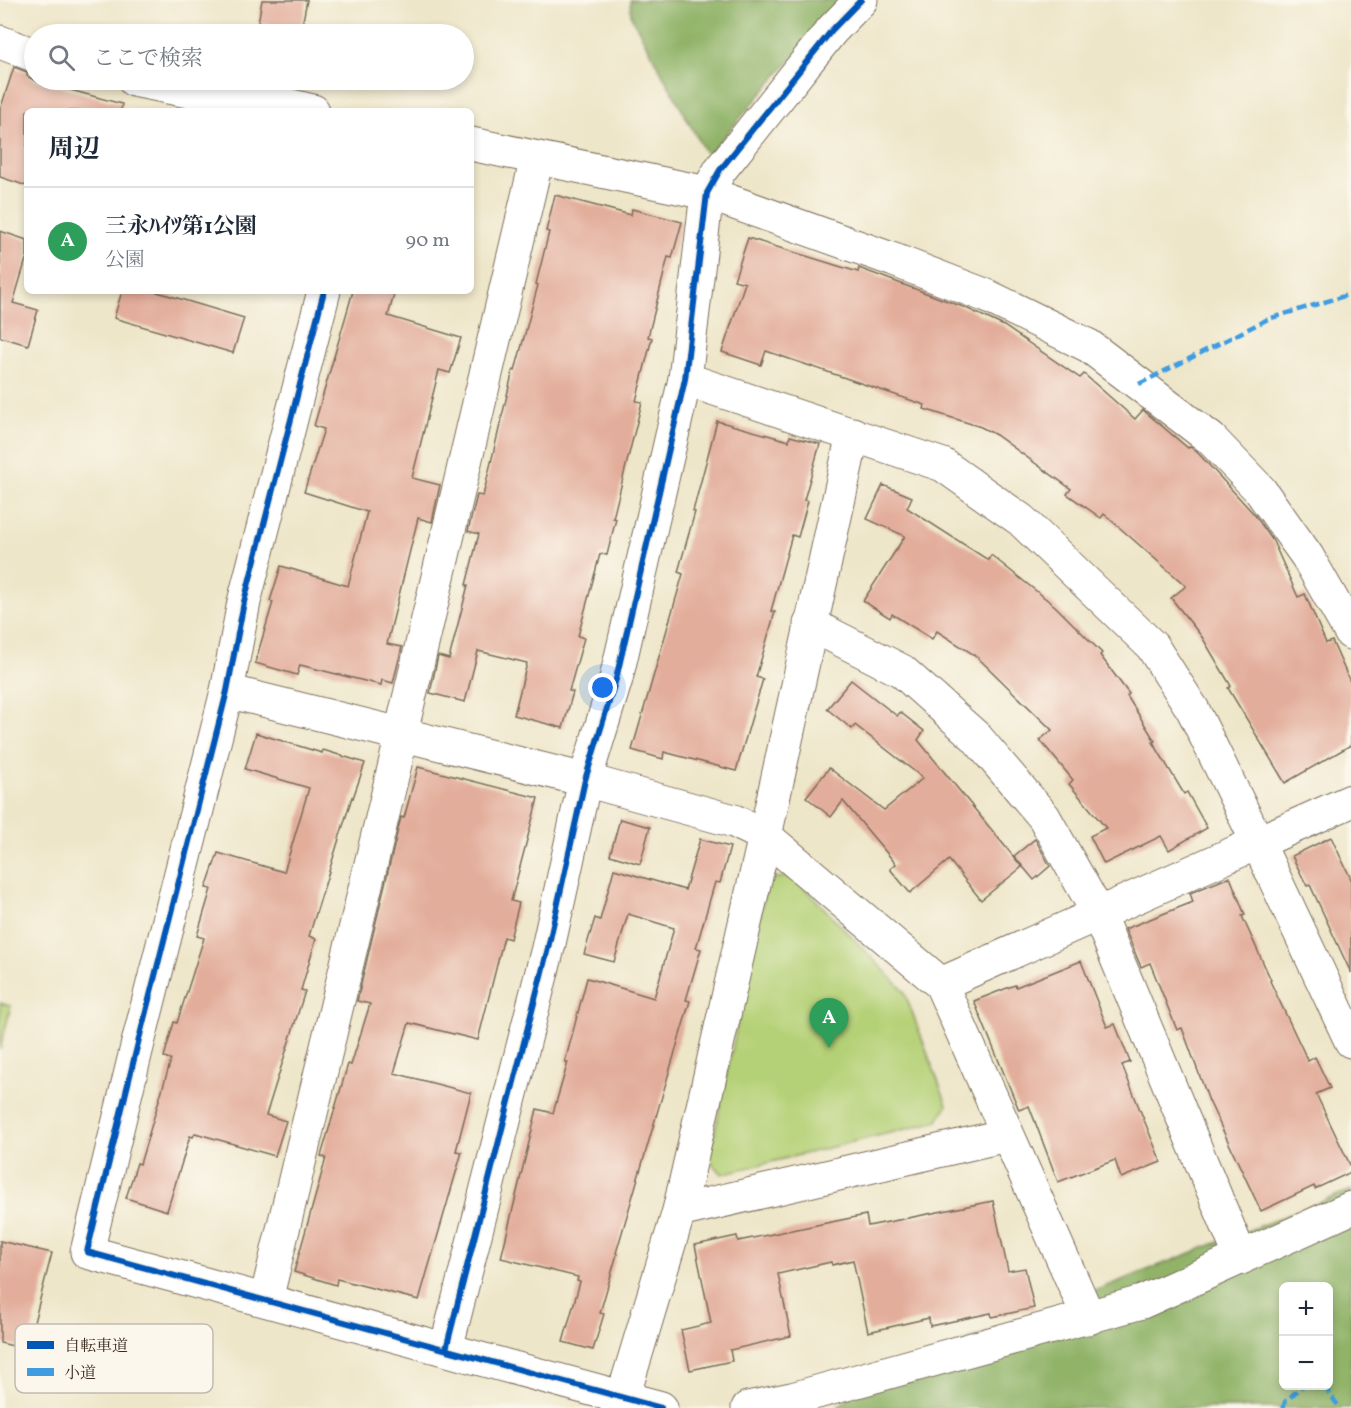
<!DOCTYPE html>
<html lang="ja">
<meta charset="utf-8">
<style>
:root{--surface:#fff;--page:#f6f6f7;--text:#1f2937;--muted:#747a83;--line:#e0e1e3;--accent:#111827}
body{margin:0;font-family:Vollkorn,"Noto Serif JP",serif;background:var(--page);color:var(--text)}
.controls{position:absolute;right:18px;bottom:18px;display:grid;overflow:hidden;border-radius:9px;box-shadow:0 3px 9px #0003}
.controls button{width:54px;height:54px;display:grid;place-items:center;padding:0;border:0;border-bottom:2px solid var(--line);background:var(--surface);color:var(--text);font:30px sans-serif}
.you{position:absolute;left:603px;top:688px;width:21px;height:21px;margin:-15px;border:4px solid #fff;border-radius:50%;background:#1a73e8;box-shadow:0 0 0 9px #1a73e833}
.badge{display:grid;place-items:center;width:39px;height:39px;border-radius:50%;background:var(--accent);color:#fff;font-size:20px;font-weight:700}
.pin{position:absolute;translate:-50% -50px;filter:drop-shadow(0 2px 3px #0008)}
.pin::after{content:'';position:absolute;top:32px;width:21px;height:18px;background:inherit;clip-path:polygon(0 0,100% 0,50% 100%)}
.list{margin:0;padding:0;list-style:none}
h2{display:flex;justify-content:space-between;align-items:center;height:78px;margin:0;padding:0 24px;font-size:26px}
h2 small{font-size:20px;font-weight:400;color:var(--muted)}
.list li{display:grid;grid-template-columns:39px 1fr auto;gap:18px;align-items:center;box-sizing:border-box;height:108px;padding:0 24px;border-top:2px solid var(--line)}
.list b{display:block;font-size:22px;white-space:nowrap}
.list p{margin:0;font-size:20px;white-space:nowrap;color:var(--muted)}
.list em{font-size:20px;font-style:normal;color:var(--muted)}
.icon{flex:none;width:33px;height:33px;fill:none;stroke:currentColor;stroke-width:2;stroke-linecap:round;stroke-linejoin:round}
.map{position:relative;flex:none;width:1351px;height:1408px;overflow:hidden}
.search{position:absolute;background:var(--surface);box-shadow:0 3px 9px #0003;left:24px;top:24px;width:450px;height:66px;display:flex;align-items:center;gap:15px;box-sizing:border-box;padding:0 21px;border-radius:33px;color:var(--muted);font-size:22px}
.panel{position:absolute;background:var(--surface);box-shadow:0 3px 9px #0003;left:24px;top:108px;width:450px;height:186px;border-radius:9px}
.map>svg:first-child{display:block}
.green{fill:#b5d177;stroke:#787e4a;stroke-width:1.5}
.forest{fill:#90b368;stroke:#666e43;stroke-width:1.5;fill-rule:evenodd}
.building{fill:#e3ad9b}
.lines{fill:none;stroke-linecap:round;stroke-linejoin:round}
.minor-casing{stroke:#7a6c5a;stroke-width:35}
.minor{stroke:#fff;stroke-width:33}
.quiet{stroke:#3f9ce0;stroke-width:4.5;stroke-dasharray:9 4.5;stroke-linecap:butt}
.cycleway-casing{stroke:#fbf7ec;stroke-width:10}
.cycleway{stroke:#0057b8;stroke-width:6}
.key{fill:#fbf7ec;stroke:#c1baae;stroke-width:1.5}
.key-label{font-size:16px;fill:#3b2a1e}
</style>
<div class="map">
<svg width="1351" height="1408" viewBox="0 0 1351 1408">
<rect width="100%" height="100%" fill="#fbf7ec"/>
<filter id="ink" filterUnits="userSpaceOnUse"><feTurbulence type="fractalNoise" baseFrequency=".0167" numOctaves="2"/><feDisplacementMap in="SourceGraphic" scale="12" xChannelSelector="R" yChannelSelector="G"/><feConvolveMatrix kernelMatrix="1 2 1 2 8 2 1 2 1" color-interpolation-filters="sRGB"/></filter>
<filter id="wash" filterUnits="userSpaceOnUse"><feTurbulence type="fractalNoise" baseFrequency=".008" numOctaves="4" result="noise"/><feDisplacementMap in="SourceGraphic" scale="24" xChannelSelector="R" yChannelSelector="G"/><feGaussianBlur stdDeviation="1.35" result="paint"/><feColorMatrix in="noise" values="0 0 0 0 0 0 0 0 0 0 0 0 0 0 0 0 0 1.4 0 .05"/><feComposite in="paint" operator="in"/></filter>
<g filter="url(#wash)">
<rect width="100%" height="100%" fill="#eee6c9"/>
<g class="green">
<polygon points="793,876 904,991 947,1105 938,1121 722,1174 709,1159 768,879"/>
<polygon points="0,1003 11,1006 0,1050"/>
</g>
<g class="forest">
<polygon points="630,0 843,0 707,156 631,16"/>
<path d="M1351,1190V1408H837L875,1377ZM1284,1286H1328V1386H1284Z"/>
</g>
<g id="blocks">
<g class="building">
<polygon points="262,0 307,0 301,31 258,23"/>
<polygon points="14,67 27,72 27,76 34,80 122,104 121,111 27,111 27,186 0,177 0,110"/>
<polygon points="555,195 631,215 632,209 682,222 672,258 668,257 648,337 652,338 636,401 642,402 613,518 616,519 607,555 600,554 578,636 584,638 569,691 573,692 563,728 514,715 527,663 478,651 465,702 430,693 438,656 449,659 468,585 466,585 479,534 468,531 477,495 483,496 513,370 515,371 538,285 536,284 549,232 546,231"/>
<polygon points="0,231 27,240 27,256 13,303 38,310 28,345 0,337"/>
<polygon points="748,238 858,272 859,268 966,308 1004,326 1080,378 1084,374 1135,419 1143,410 1188,448 1190,447 1198,453 1254,514 1273,541 1298,597 1305,594 1326,643 1332,641 1351,684 1351,745 1285,783 1228,688 1231,686 1202,637 1171,598 1186,586 1104,514 1101,518 1067,494 1071,489 996,435 981,427 924,409 925,405 766,351 761,365 722,352 745,283 734,280"/>
<polygon points="122,291 154,291 244,318 233,353 114,318"/>
<polygon points="353,291 395,291 388,316 461,338 450,373 439,370 412,478 440,485 432,522 418,518 387,644 402,647 393,683 382,680 381,685 300,665 297,675 255,663 273,602 270,601 281,566 348,586 367,512 304,492 324,429 314,426"/>
<polygon points="717,421 789,441 790,436 820,444 804,500 808,501 798,537 792,535 771,611 775,612 756,677 763,679 736,771 664,752 663,759 632,750 683,574 678,572 695,512 693,511"/>
<polygon points="883,485 912,497 907,508 988,560 991,555 1055,606 1102,653 1100,655 1129,694 1127,696 1155,741 1153,742 1184,794 1187,792 1207,828 1169,850 1161,836 1104,864 1090,836 1106,828 1069,784 1073,780 1040,740 1052,730 976,656 937,631 932,639 892,614 890,618 863,601 905,536 867,519"/>
<polygon points="851,680 897,716 900,712 924,731 918,740 1022,867 981,900 949,860 910,893 890,869 896,864 843,801 831,817 806,797 829,768 884,810 923,778 855,725 852,729 827,709"/>
<polygon points="256,733 322,753 323,750 365,763 353,798 352,797 309,936 316,939 301,990 305,991 266,1115 286,1121 275,1156 195,1133 193,1137 190,1136 167,1211 126,1198 137,1163 140,1164 171,1060 164,1057 174,1022 177,1023 204,938 197,936 211,889 206,888 218,853 284,872 309,788 245,769"/>
<polygon points="418,767 538,798 511,901 519,903 510,939 504,937 478,1040 409,1023 394,1073 471,1093 456,1151 462,1152 419,1300 337,1279 336,1285 294,1272 326,1158 321,1156 348,1064 351,1065 370,1004 357,1001 401,817 404,818"/>
<polygon points="620,819 650,827 640,864 610,855"/>
<polygon points="1331,837 1351,879 1351,973 1310,885 1307,886 1292,856"/>
<polygon points="700,839 730,847 720,883 715,882 696,948 701,949 686,1000 690,1001 616,1253 617,1254 600,1313 604,1314 593,1350 563,1342 580,1282 577,1281 578,1277 501,1258 537,1109 553,1113 568,1062 565,1062 587,978 654,998 674,928 628,914 614,962 584,954 595,918 600,920 614,869 685,890"/>
<polygon points="1035,839 1050,866 1034,880 1014,856"/>
<polygon points="1230,877 1245,915 1242,916 1271,980 1270,981 1308,1061 1315,1057 1330,1088 1316,1094 1351,1167 1351,1172 1315,1189 1314,1186 1261,1211 1209,1101 1182,1028 1177,1030 1150,963 1141,967 1125,929 1193,902 1190,893"/>
<polygon points="1081,961 1107,1027 1115,1024 1130,1062 1122,1065 1161,1162 1121,1178 1115,1160 1058,1182 1029,1106 1019,1110 974,1001 1015,985 1016,987"/>
<polygon points="993,1201 1008,1271 1025,1268 1034,1308 992,1317 991,1313 930,1326 929,1318 868,1332 853,1260 832,1265 831,1262 778,1274 791,1336 730,1350 732,1361 690,1370 681,1330 711,1323 695,1245 737,1236 738,1241 866,1215 868,1226"/>
<polygon points="0,1241 52,1253 27,1349 0,1343"/>
</g>
</g>
</g>
<g filter="url(#ink)">
<use href="#blocks" fill-opacity="0" stroke="#7a6c5a" stroke-width="1.5"/>
<g class="lines">
<defs>
<g id="minor">
<polyline points="0,42 34,55"/>
<polyline points="134,80 198,93 262,99 313,111"/>
<polyline points="471,144 707,193 894,260 987,296 1089,346 1211,439 1260,490 1307,556 1351,633"/>
<polyline points="324,291 244,602 227,691 136,1051 87,1252 661,1408"/>
<polyline points="685,379 943,465 1021,520 1152,646 1193,710 1258,843 1351,1041"/>
<polyline points="810,624 902,671 976,737 1044,817 1098,913 1241,1258"/>
<polyline points="227,691 585,780 734,821 765,836 941,984 1089,1318"/>
<polyline points="941,984 1351,801"/>
<polyline points="679,1211 1007,1135"/>
<polyline points="266,1300 402,735 401,733 537,158"/>
<polyline points="446,1349 548,948 585,780 616,679 685,379 707,193 720,170 832,30 861,0"/>
<polyline points="617,1408 623,1397 679,1211 765,836 853,434"/>
<polyline points="748,1408 792,1399 1142,1302 1351,1208"/>
</g>
</defs>
<use href="#minor" class="minor-casing"/>
<use href="#minor" class="minor"/>
<g class="quiet">
<polyline points="1139,384 1268,319 1351,294"/>
<polyline points="1310,1386 1326,1389 1340,1408"/>
<polyline points="1283,1408 1285,1402 1302,1386"/>
</g>
<defs>
<g id="cycleway">
<polyline points="324,291 244,602 227,691 136,1051 87,1252 661,1408"/>
<polyline points="446,1349 548,948 585,780 616,679 685,379 707,193 720,170 832,30 861,0"/>
</g>
</defs>
<use href="#cycleway" class="cycleway-casing"/>
<use href="#cycleway" class="cycleway"/>
</g>
</g>
<rect x="15" y="1324" width="198" height="69" rx="9" class="key"/>
<rect x="27" y="1341" width="27" height="8" fill="#0057b8"/>
<rect x="27" y="1368" width="27" height="8" fill="#3f9ce0"/>
<g class="key-label">
<text x="64" y="1351">自転車道</text>
<text x="64" y="1378">小道</text>
</g>
</svg>
<div class="controls">
<button>+</button>
<button>−</button>
</div>
<div class="you"></div>
<div class="pin badge" style="left:829px;top:1048px;background:#2e9e5b">A</div>
<div class="search"><svg class="icon" aria-label="search" viewBox="0 0 24 24"><circle cx="10" cy="10" r="6"/><path d="M15 15l6 6"/></svg>ここで検索</div>
<section class="panel">
<h2>周辺<small></small></h2>
<ul class="list">
<li><span class="badge" style="background:#2e9e5b">A</span><div><b>三永ﾊｲﾂ第1公園</b><p>公園</p></div><em>90 m</em></li>
</ul>
</section>
</div>
